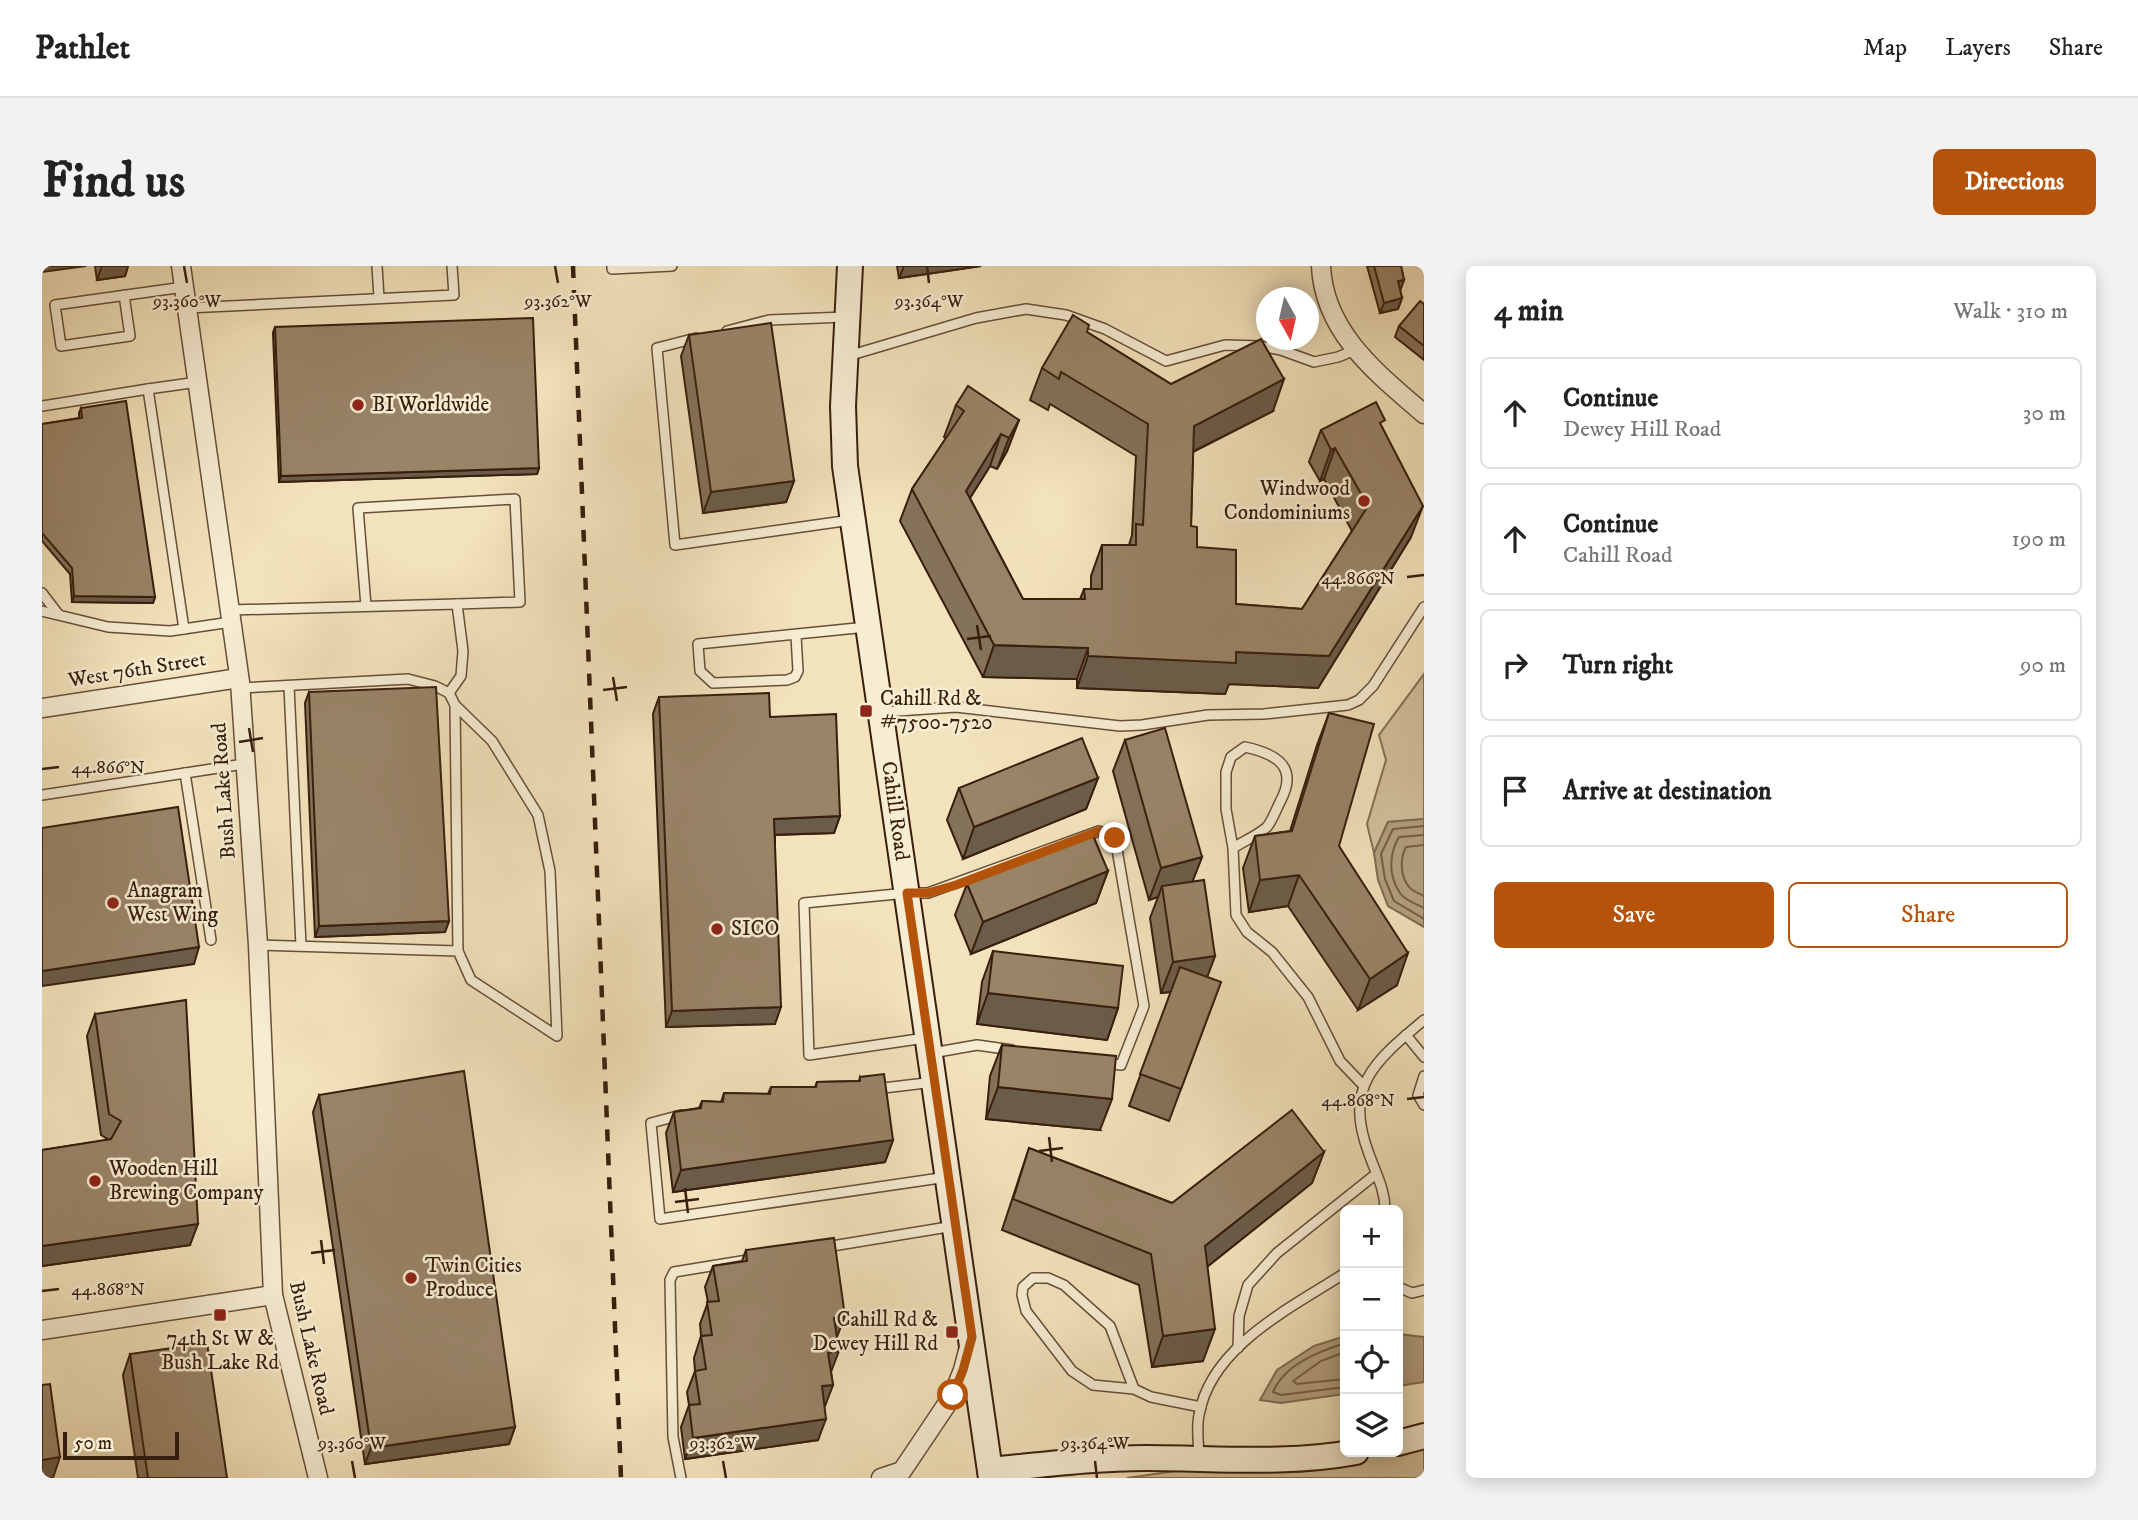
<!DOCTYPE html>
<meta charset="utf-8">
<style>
:root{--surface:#fff;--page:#f2f2f2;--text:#222;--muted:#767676;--line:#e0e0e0;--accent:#b45309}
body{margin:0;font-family:"IM FELL DW Pica",serif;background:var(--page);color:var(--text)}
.controls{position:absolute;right:21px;bottom:21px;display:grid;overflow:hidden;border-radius:10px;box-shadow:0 4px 18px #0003}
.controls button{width:63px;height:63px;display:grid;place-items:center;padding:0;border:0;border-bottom:2px solid var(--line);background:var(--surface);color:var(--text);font:35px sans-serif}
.compass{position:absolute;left:1214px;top:21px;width:63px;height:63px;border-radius:50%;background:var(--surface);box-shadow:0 4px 18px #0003;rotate:172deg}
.scale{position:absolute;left:21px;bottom:18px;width:116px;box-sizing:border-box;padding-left:7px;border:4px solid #371e0d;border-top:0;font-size:19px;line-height:24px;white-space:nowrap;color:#371e0d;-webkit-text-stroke:5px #f7edd3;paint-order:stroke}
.stop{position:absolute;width:21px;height:21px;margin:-16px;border:5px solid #b45309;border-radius:50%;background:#fff}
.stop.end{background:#b45309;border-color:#fff;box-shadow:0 2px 7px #0008}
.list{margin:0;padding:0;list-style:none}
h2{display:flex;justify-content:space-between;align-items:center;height:91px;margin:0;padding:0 28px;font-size:30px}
h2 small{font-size:23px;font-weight:400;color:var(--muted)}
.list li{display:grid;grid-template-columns:46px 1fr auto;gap:21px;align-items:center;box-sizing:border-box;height:112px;margin:0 14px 14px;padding:0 14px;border:2px solid var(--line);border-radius:10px}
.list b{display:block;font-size:26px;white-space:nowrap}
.list p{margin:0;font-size:23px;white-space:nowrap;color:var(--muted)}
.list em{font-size:23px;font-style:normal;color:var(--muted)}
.actions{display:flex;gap:14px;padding:21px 28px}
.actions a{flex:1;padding:16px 0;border:2px solid var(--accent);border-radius:10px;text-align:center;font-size:24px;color:var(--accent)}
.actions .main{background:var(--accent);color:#fff}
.icon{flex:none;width:38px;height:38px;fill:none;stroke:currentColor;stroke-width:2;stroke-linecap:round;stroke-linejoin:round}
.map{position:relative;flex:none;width:1382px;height:1212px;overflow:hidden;border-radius:10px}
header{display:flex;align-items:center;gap:42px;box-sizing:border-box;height:98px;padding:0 35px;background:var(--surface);border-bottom:2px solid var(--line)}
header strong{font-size:33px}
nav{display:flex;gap:38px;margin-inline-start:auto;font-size:24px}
.intro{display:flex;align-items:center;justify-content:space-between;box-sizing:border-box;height:168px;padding:0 42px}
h1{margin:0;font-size:49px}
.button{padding:18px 32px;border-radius:10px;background:var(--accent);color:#fff;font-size:24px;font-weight:700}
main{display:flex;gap:42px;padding:0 42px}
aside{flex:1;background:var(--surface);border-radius:10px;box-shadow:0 4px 18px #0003}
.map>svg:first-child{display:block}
.green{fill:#d3c29e;stroke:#857056;stroke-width:2}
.water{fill:#b3a080;stroke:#816c52;stroke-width:2}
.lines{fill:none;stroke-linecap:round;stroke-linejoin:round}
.shore{stroke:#755f46;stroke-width:2}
.lane-casing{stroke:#664f39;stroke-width:12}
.street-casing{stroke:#664f39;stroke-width:21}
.secondary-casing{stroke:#371e0d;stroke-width:28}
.lane{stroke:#f7edd3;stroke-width:9}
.street{stroke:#f7edd3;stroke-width:18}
.secondary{stroke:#f7edd3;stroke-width:24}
.rail{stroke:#371e0d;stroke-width:4.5;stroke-dasharray:12 12;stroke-linecap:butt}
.wall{fill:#847259;stroke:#371e0d;stroke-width:2}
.shaded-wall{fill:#6b5c49;stroke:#371e0d;stroke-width:2}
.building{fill:#998468;stroke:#371e0d;stroke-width:2}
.route{stroke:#b45309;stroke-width:9}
.ticks{fill:none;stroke:#371e0d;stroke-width:2.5}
.poi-dot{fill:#8f2418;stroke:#f7edd3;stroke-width:2.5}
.labels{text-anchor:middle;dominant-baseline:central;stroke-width:5;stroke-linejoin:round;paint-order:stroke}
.poi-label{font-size:21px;fill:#371e0d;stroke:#f7edd3;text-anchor:start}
.street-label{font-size:21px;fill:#371e0d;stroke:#f7edd3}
.ticks-label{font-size:18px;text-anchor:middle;fill:#371e0d;stroke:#f7edd3;stroke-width:5;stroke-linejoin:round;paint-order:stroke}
</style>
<header>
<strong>Pathlet</strong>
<nav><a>Map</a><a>Layers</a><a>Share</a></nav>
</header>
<div class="intro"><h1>Find us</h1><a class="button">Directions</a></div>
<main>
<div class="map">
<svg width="1382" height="1212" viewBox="0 0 1382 1212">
<rect width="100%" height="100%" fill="#f3e3bc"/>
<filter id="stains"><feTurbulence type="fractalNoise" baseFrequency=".00286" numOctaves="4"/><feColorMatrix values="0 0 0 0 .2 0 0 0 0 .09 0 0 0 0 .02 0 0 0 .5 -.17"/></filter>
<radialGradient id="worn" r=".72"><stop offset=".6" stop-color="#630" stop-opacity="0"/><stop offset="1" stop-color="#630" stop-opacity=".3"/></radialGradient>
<g class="green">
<polygon points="1382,408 1382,553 1346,556 1332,587 1325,558 1344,494 1337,469"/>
<polygon points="1382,1169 1382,1212 1085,1212 1303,1181 1303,1186 1356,1186"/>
</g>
<g class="water">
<polygon points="1382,553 1382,661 1346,640 1336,614 1332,587 1346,556"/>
<polygon points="1356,1068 1382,1071 1382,1116 1356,1120"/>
<polygon points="1303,1070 1303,1128 1239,1137 1218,1134 1235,1104 1272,1080"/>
</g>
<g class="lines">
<g class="shore">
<polyline points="1382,560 1351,563 1339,588 1343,613 1352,635 1382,653"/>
<path d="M1382,569L1357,571C1347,588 1346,609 1358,627C1362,634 1375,638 1382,642"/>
<path d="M1382,579L1364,581C1358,592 1358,610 1367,621C1370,625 1378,628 1382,630"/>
<path d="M1303,1077C1276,1086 1243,1098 1231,1126L1239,1129L1303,1121"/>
<polyline points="1303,1086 1279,1095 1251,1115 1255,1118 1303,1113"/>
</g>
<defs>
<g id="lane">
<polyline points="335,0 337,32"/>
<polyline points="570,0 570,3 630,0"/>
<polyline points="82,29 88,70 19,80 13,39 142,21"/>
<polyline points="145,42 412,29 410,0"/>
<polyline points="685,65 727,54 803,51"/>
<polyline points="654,72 615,82 633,279 809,254"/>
<polyline points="806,90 934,52 984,43 1024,49 1063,63 1124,95 1183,79 1218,80 1239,84 1272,96 1296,91 1313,84"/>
<polyline points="106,123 156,116"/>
<polyline points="0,140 106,123 142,363"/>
<polyline points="0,327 16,348"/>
<polyline points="324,340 316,242 473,233 478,336 415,338"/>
<polyline points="189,344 415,338 421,385 419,410 407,427"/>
<polyline points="0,345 66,361 128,365 189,356"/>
<polyline points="754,370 756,405 753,411 745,414 671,417 658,405 656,378 825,361"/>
<polyline points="247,420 259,680"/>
<polyline points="198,422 366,413 393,420 407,427 413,439 450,475 496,549 508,605 515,770 429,714 416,685 216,679"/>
<polyline points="413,439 416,685"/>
<polyline points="841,446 914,441 1078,460 1100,459 1166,449 1222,448 1306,439 1317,434 1331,420 1382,341"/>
<polyline points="143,507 169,674"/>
<polyline points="0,529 202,498"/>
<path d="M1191,582C1202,575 1216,569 1225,561C1230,555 1234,544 1238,536C1257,501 1235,488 1203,481L1189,491L1184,506V543L1191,582L1194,649L1205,666L1230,686L1266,731L1298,795L1320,818"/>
<polyline points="1364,769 1382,791"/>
<polyline points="883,772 767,789 762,637 865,627 886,627 1057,565 1073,572 1102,740 1079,799 1063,797"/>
<polyline points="890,787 935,779 970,784"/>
<polyline points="1382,810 1376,829 1382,839"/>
<polyline points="833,823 892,816"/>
<polyline points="639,849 609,857 618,953 905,911"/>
<path d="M1343,944C1343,923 1334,908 1327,888C1301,820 1333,795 1382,754"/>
<polyline points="784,981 912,960"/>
<polyline points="1356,1021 1370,1027 1382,1024"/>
<polyline points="1196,1082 1197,1050 1206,1019 1235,987 1334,908"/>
<polyline points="1092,1123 1068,1060 1022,1019 1006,1012 991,1012 981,1021 980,1029 984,1045 1030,1105 1051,1119 1092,1123 1109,1131 1159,1141"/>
<path d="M1157,1193C1157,1179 1154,1163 1157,1149C1169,1080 1249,1042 1303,1007"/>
<polyline points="639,1212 631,1171 628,1014 632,1006 712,993"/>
</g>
<g id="street">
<polyline points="139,0 198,416 216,679 231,1029 276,1212"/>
<path d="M1279,0C1282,67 1336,108 1382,148"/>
<polyline points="0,442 197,412"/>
<polyline points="0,1064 231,1029"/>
<polyline points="839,1212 860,1205 911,1129 921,1104 927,1081"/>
</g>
<g id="secondary">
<polyline points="808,0 801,140 803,200 949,1212"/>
<polyline points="1356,1177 1382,1170"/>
<path d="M948,1204C1000,1199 1052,1192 1104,1192C1174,1192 1245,1199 1314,1186"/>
</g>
</defs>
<use href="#lane" class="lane-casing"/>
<use href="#street" class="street-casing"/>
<use href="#secondary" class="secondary-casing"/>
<use href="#lane" class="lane"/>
<use href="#street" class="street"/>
<use href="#secondary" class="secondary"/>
<polyline class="rail" points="531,0 579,1212"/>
</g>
<g class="wall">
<polygon points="53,0 86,0 83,10 55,14"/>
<polygon points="855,0 939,0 857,12"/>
<polygon points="1325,0 1359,0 1362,14 1358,24 1360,32 1356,43 1338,47"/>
<polygon points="1382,38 1382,94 1353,71 1357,60"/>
<polygon points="233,61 497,202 495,208 237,216 231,67"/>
<polygon points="1045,66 1129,118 1231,145 1151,186 1149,260 1155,281 1194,338 1260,343 1310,265 1282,213 1278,215 1267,196 1279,164 1340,161 1369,271 1276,422 1187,418 1183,428 1035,422 1035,413 941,411 858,255 870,223 904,172 902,171 914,139 977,154 965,185 955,203 948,200 928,232 981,333 1038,333 1042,323 1049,323 1049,310 1060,279 1087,279 1090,269 1094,190 1008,138 1006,144 988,134 1000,102"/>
<polygon points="647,69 752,215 744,236 661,247 639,90"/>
<polygon points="39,142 113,331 111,337 30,336 28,308 0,275 0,158 37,152 37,147"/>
<polygon points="267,426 407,655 403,666 273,671 263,437"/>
<polygon points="617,431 728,451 798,550 792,567 733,569 733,758 624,761 611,448"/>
<polygon points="1287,447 1297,580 1355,719 1316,744 1246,640 1207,646 1201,602 1213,570 1248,565 1275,479"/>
<polygon points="1083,474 1160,591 1150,616 1173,690 1165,711 1179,716 1127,855 1087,840 1129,726 1119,727 1108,652 1116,631 1107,634 1071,505"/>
<polygon points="1056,512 1044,543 921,593 905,554 917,522"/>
<polygon points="1066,605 1054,637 929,688 913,649 925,618"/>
<polygon points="951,685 1076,742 1065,774 935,758 940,716"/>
<polygon points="53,748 148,979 0,1000 0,884 67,874 59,869 45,770"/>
<polygon points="960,779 1058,864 944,853 948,810"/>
<polygon points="818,811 851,874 843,896 631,926 624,867 632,846 657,842 660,835 679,836 682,827 726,828 729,821 773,821 775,816 817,815"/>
<polygon points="277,829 473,1161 467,1178 323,1198 271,846"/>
<polygon points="987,882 1130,937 1282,886 1270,917 1165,1001 1161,1095 1110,1101 1097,1019 960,964"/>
<polygon points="704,984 795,1071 789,1106 791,1119 782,1140 776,1174 643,1193 639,1161 647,1139 645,1126 653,1105 652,1092 659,1070 658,1058 666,1036 663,1021 671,1000 700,995"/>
<polygon points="88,1088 185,1212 96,1212 81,1109"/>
</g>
<g class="shaded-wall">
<polygon points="0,0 44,0 0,6"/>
<polygon points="60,0 86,0 83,10 55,14"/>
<polygon points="862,0 939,0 857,12"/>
<polygon points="1362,14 1358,25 1356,15"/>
<polygon points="1360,32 1356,43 1338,47 1342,37"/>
<polygon points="1242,113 1231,145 1140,191 1152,160"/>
<polygon points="977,154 965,185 955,203 967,172"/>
<polygon points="959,168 948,200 913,256 924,225"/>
<polygon points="1293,182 1282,213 1278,215 1289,184"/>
<polygon points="497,202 495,208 237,216 239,210"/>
<polygon points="752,215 744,236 661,247 669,226"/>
<polygon points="1381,240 1369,271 1276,422 1187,418 1183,428 1035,422 1046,390 1194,386 1287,390"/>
<polygon points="32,330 113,331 111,337 30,336"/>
<polygon points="952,379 1046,382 1035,413 941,411"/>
<polygon points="1056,512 1044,543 921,593 932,561"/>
<polygon points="798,550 792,567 726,569 732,553"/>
<polygon points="1160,591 1148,622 1120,620 1116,631 1107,634 1119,602"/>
<polygon points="1066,605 1054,637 929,688 941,656"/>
<polygon points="1257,609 1246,640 1207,646 1218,614"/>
<polygon points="407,655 403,666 273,671 277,660"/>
<polygon points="157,681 152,698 0,720 0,705"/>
<polygon points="1366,687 1355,719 1316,744 1328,713"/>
<polygon points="1173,690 1161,722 1119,727 1131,696"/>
<polygon points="946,727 1076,742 1065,774 935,758"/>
<polygon points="739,741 733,758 624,761 630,745"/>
<polygon points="956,821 1070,833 1058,864 944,853"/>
<polygon points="851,874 843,896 631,926 639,904"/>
<polygon points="1282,886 1270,917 1151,1012 1163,980"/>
<polygon points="156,958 148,979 0,1000 0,980"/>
<polygon points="803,1050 795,1071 792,1052"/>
<polygon points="1173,1063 1161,1095 1110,1101 1121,1070"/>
<polygon points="797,1085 789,1106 786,1087"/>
<polygon points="791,1119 783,1140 772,1142 780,1120"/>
<polygon points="784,1153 776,1174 643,1193 651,1172"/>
<polygon points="473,1161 467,1178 323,1198 329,1182"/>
<polygon points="18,1191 11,1212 0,1212 0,1194"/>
</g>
<g class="building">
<polygon points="1332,0 1359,0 1362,14 1356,15 1360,32 1342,37"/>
<polygon points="1378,35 1382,38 1382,80 1357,60"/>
<polygon points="1031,49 1047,59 1045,66 1129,118 1219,73 1242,113 1152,160 1149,260 1155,261 1155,281 1194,284 1194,338 1260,343 1326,240 1293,182 1289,184 1279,164 1334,136 1343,154 1338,157 1381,240 1287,390 1194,386 1194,397 1046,390 1046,382 952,379 870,223 922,145 914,139 926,120 977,154 967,172 959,168 924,225 981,333 1043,333 1042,323 1060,323 1060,279 1094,279 1094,258 1101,259 1106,158 1019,106 1017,113 1000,102"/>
<polygon points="491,52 497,202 239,210 233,61"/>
<polygon points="729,57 752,215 669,226 647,69"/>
<polygon points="84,135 113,331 32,330 30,302 0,267 0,158 40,152 39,142"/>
<polygon points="394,421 407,655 277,660 267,426"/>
<polygon points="727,427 728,451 794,448 798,550 732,553 739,741 630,745 617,431"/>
<polygon points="1287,447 1332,458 1297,580 1366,687 1328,713 1257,609 1218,614 1213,570 1250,565"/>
<polygon points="1123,462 1160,591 1119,602 1083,474"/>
<polygon points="1040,472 1056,512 932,561 917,522"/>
<polygon points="136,541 157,681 0,705 0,562"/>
<polygon points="1050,567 1066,605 941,656 925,618"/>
<polygon points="1162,614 1173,690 1131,696 1120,620"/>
<polygon points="951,685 1081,700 1076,742 946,727"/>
<polygon points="1138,701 1179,716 1139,823 1098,808"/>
<polygon points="144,734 156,958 0,980 0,884 69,873 79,855 67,848 53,748"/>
<polygon points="960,779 1074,790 1070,833 956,821"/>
<polygon points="422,805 473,1161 329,1182 277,829"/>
<polygon points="842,808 851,874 639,904 632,846 659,842 660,835 681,836 682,827 728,828 729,821 774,821 775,816 818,815 818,811"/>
<polygon points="1250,844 1282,886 1163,980 1173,1063 1121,1070 1109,988 971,933 987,882 1130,937"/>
<polygon points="792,972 803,1050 792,1052 797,1085 786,1087 791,1119 780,1120 784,1153 651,1172 647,1139 658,1138 653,1105 664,1103 659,1070 670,1069 665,1036 677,1035 671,1000 705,995 704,984"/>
<polygon points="165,1077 185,1212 106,1212 88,1088"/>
<polygon points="8,1118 18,1191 0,1194 0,1119"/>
</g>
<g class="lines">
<polyline class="route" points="911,1129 921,1104 930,1071 865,627 886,627 914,619 1057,565 1073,572"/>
</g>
<path class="ticks" d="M142,0L145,17M513,0L516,17M885,0L887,17M1365,311L1382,309M935,359L939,384M925,373L949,370M571,411L575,435M561,424L585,421M207,462L211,486M197,476L221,472M0,503L17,501M1365,833L1382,831M1007,871L1010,896M997,885L1021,882M643,922L646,947M633,936L657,933M279,974L282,998M269,987L293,984M0,1025L17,1023M310,1195L313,1212M681,1195L684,1212M1053,1195L1055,1212"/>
<g class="poi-dot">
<circle cx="316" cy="139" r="7"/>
<circle cx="1322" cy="235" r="7"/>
<rect x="817" y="438" width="14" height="14" rx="3.5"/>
<circle cx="71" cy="637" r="7"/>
<circle cx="675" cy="663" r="7"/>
<circle cx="53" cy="915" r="7"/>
<circle cx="369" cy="1012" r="7"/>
<rect x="171" y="1042" width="14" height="14" rx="3.5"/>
<rect x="903" y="1059" width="14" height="14" rx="3.5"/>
</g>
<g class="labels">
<g class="poi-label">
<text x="330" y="139">BI Worldwide</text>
<text x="1308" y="223" text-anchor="end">Windwood<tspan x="1308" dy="24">Condominiums</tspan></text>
<text x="838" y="433">Cahill Rd &amp;<tspan x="838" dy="24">#7500-7520</tspan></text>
<text x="85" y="625">Anagram<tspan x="85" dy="24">West Wing</tspan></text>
<text x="689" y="663">SICO</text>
<text x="67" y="903">Wooden Hill<tspan x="67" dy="24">Brewing Company</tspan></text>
<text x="383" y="1000">Twin Cities<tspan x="383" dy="24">Produce</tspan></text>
<text x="896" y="1054" text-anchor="end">Cahill Rd &amp;<tspan x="896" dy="24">Dewey Hill Rd</tspan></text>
<text x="178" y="1073" text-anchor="middle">74th St W &amp;<tspan x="178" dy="24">Bush Lake Rd</tspan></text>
</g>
<g class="street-label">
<text transform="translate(95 404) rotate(-9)">West 76th Street</text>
<text transform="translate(182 525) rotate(-94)">Bush Lake Road</text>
<text transform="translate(853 545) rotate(82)">Cahill Road</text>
<text transform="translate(269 1082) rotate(77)">Bush Lake Road</text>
</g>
</g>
<g class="ticks-label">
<text x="145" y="41">93.360°W</text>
<text x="516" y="41">93.362°W</text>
<text x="887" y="41">93.364°W</text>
<text x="1316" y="318">44.866°N</text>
<text x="66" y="507">44.866°N</text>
<text x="1316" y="840">44.868°N</text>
<text x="66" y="1029">44.868°N</text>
<text x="310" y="1183">93.360°W</text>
<text x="681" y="1183">93.362°W</text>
<text x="1053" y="1183">93.364°W</text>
</g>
<rect width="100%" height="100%" filter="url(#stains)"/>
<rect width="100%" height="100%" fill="url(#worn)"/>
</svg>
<div class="controls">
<button>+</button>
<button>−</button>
<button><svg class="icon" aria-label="locate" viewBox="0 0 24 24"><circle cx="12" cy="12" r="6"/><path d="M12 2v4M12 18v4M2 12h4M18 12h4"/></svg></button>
<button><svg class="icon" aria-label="layers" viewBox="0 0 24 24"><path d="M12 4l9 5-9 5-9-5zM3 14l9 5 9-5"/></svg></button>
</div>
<svg class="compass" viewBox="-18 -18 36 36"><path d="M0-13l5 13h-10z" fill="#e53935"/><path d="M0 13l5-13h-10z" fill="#767676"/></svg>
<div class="scale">50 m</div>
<div class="stop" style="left:911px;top:1129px"></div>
<div class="stop end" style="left:1073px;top:572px"></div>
</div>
<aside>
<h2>4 min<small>Walk · 310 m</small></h2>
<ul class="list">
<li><svg class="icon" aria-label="ahead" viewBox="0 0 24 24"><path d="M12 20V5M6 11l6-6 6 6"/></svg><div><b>Continue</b><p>Dewey Hill Road</p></div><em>30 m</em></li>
<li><svg class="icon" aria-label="ahead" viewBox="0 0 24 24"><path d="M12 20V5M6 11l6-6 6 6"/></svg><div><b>Continue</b><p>Cahill Road</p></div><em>190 m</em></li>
<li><svg class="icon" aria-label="right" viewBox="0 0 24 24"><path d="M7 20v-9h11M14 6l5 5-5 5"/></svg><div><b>Turn right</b></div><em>90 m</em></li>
<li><svg class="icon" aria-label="arrive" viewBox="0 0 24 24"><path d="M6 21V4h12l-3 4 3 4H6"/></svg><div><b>Arrive at destination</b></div></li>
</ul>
<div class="actions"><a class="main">Save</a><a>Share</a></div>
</aside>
</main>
